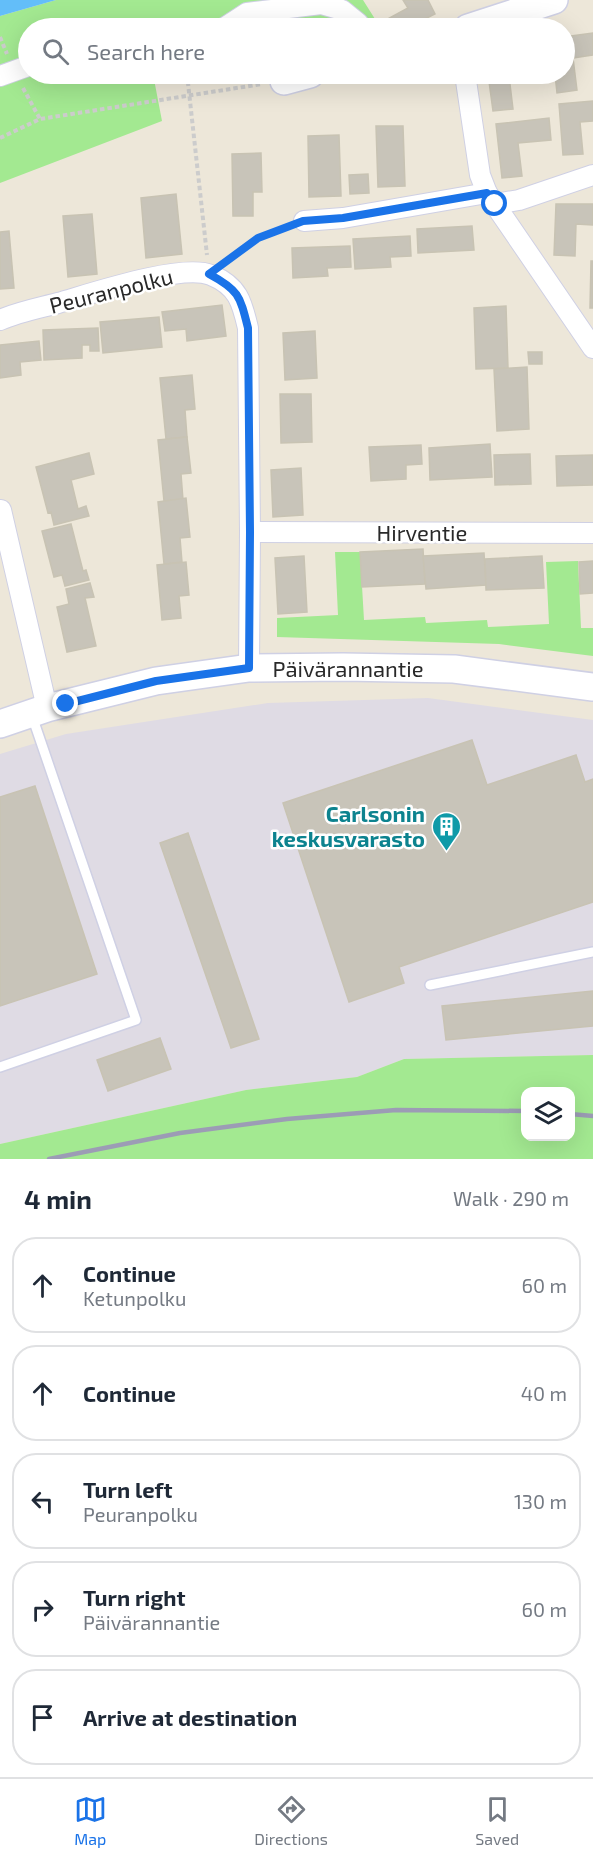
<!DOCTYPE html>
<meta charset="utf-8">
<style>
:root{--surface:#fff;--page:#f2f2f3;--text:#1f2937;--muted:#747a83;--line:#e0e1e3;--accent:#1a73e8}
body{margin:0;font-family:"Exo 2",sans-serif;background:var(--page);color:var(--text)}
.controls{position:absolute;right:18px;bottom:18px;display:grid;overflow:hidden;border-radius:12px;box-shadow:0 6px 24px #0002}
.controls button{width:54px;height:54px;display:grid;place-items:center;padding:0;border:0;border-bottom:2px solid var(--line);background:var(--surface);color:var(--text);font:30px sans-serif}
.stop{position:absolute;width:18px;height:18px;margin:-14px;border:4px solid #1a73e8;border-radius:50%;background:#fff}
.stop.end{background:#1a73e8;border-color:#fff;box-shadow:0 2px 6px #0008}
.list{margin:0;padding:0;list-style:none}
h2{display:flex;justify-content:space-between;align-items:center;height:78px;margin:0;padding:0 24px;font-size:26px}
h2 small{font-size:20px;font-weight:400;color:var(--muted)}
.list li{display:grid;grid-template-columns:39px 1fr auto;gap:18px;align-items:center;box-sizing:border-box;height:96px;margin:0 12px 12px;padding:0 12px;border:2px solid var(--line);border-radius:24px}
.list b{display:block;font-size:22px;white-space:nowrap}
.list p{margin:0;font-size:20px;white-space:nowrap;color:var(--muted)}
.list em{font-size:20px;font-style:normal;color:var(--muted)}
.icon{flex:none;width:33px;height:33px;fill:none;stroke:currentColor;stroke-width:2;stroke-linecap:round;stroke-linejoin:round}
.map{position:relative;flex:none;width:593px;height:1159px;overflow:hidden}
.search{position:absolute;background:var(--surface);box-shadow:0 6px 24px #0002;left:18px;right:18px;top:18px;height:66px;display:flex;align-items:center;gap:15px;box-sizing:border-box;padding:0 21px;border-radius:33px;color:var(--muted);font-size:22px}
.sheet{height:618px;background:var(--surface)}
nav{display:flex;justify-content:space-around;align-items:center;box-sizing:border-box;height:84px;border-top:2px solid var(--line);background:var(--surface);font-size:16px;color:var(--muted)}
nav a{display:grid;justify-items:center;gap:3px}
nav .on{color:var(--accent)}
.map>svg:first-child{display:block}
.industrial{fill:#dfdbe4}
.green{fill:#a3e991;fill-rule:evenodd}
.water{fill:#63bef9}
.building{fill:#c8c4b9;stroke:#c8c3b3;stroke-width:1.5}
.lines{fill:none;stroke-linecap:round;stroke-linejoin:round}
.lane-casing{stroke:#cfd0e4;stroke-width:12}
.street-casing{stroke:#cfd0e4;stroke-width:22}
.secondary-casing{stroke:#cfd0e4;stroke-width:30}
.path{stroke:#ccc;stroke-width:4;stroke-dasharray:4.5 3;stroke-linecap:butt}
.lane{stroke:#fff;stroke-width:9}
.street{stroke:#fff;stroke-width:20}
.secondary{stroke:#fff;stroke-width:27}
.rail{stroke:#9c9cb5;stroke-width:4.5}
.route{stroke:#1a73e8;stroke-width:8}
.labels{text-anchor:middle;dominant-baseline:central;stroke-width:5;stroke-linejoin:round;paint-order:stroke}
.street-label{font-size:22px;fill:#292929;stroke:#fff}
.culture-label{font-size:22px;font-weight:bold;fill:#0d838f;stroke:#fff;text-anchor:end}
</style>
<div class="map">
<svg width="593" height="1159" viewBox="0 0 593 1159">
<rect width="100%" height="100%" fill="#ede7d9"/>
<polygon class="industrial" points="428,698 593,720 593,1055 404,1059 357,1077 246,1090 0,1144 0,754 66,734 268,703"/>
<g class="green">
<polygon points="56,0 363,0 375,19 326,28 28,28 28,74 153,74 162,121 0,183 0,16"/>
<polygon points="335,552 360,552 364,620 425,617 426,623 487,620 488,627 549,624 546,562 578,561 581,628 593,628 593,656 499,644 277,637 277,618 338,615"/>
<path d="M593,1055V1159H0V1144L246,1090L357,1077L404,1059ZM526,1092H570V1136H526Z"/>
</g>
<polygon class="water" points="0,0 56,0 0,16"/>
<g class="building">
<polygon points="403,0 428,0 435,14 407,28 385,28 382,22 408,8"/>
<polygon points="593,33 593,55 573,58 577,90 557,93 555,74 564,74 564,37"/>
<polygon points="488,74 530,74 509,76 513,109 493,111"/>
<polygon points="593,101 593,121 580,122 583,154 563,155 559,104"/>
<polygon points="549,118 551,140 518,143 522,176 502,178 496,124"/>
<polygon points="376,126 403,126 405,186 378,187"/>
<polygon points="339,135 341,196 309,197 308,136"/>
<polygon points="261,153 262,192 253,192 253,216 233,216 232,154"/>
<polygon points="368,174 369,193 350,194 349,175"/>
<polygon points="176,194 182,254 146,258 141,198"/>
<polygon points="556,204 593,204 593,225 576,224 575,256 554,255"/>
<polygon points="92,214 97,274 68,277 63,216"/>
<polygon points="472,226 474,250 418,253 417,229"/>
<polygon points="9,231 14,288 0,289 0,232"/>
<polygon points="410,236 411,256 390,257 391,267 355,269 353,239"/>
<polygon points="350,246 351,267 327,268 328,276 293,278 292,248"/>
<polygon points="591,261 593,261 593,308 590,308"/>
<polygon points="222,305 226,336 187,341 186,329 165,331 162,312"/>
<polygon points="506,306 508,368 476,369 474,308"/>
<polygon points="159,317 162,347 103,353 100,322"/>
<polygon points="98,328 99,351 90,351 90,345 82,345 82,358 44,360 43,330"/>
<polygon points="315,331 317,378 285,380 283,333"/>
<polygon points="39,341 41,360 20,362 21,375 0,378 0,345"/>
<polygon points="528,352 542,352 542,364 529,364"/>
<polygon points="527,367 529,429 497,431 494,369"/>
<polygon points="192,375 195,409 185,410 187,437 166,439 160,378"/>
<polygon points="280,394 311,394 312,442 281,443"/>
<polygon points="187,437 191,473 181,474 183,500 164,501 158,440"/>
<polygon points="490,444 492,477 430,480 429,448"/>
<polygon points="421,445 422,464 406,465 406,479 371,481 369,447"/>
<polygon points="89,453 94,474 71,480 78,509 86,506 89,516 54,525 51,512 48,513 36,467"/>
<polygon points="530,454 531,484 495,485 494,455"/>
<polygon points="593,455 593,485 557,486 556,456"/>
<polygon points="301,468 303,515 273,517 271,470"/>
<polygon points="186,498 190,537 180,538 182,562 164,564 158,502"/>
<polygon points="71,524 83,571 86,570 89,580 65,586 62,575 54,577 42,531"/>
<polygon points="423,549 425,584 362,587 360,552"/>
<polygon points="484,553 486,585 426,589 423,556"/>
<polygon points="304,556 307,612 278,614 275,558"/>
<polygon points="542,556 544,588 486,590 485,559"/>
<polygon points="593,561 593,593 580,594 579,562"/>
<polygon points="186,562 189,595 179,596 181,618 162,620 157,565"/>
<polygon points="90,583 94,597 85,598 96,646 67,652 57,607 69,604 66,589"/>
<polygon points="472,740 487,785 576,755 585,782 593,779 593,902 399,967 404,983 349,1002 283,803"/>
<polygon points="35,786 97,974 0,1006 0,797"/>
<polygon points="188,833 259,1039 231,1048 160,843"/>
<polygon points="593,991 593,1026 446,1040 442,1006"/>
<polygon points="160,1038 171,1069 108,1091 97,1060"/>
</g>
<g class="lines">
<defs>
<g id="lane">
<polyline points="430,985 593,952"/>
<polyline points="0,1067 136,1020 32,716"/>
</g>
<g id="street">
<polyline points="224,28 247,13 321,4 342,10 358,23 361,28"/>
<polyline points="465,74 480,175 487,193 593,348"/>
<polyline points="0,76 28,66"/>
<polyline points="495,204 519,200 593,175"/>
<polyline points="304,221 343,218 487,193"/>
<path d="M0,320C18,312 39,308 58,303C90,294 182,263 211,275C238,286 242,302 248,328L250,532L249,668"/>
<polyline points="1,510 47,708"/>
<polyline points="250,532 593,533"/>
</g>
<g id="secondary">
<polyline points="468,28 554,0"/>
<polyline points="284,81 310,74"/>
<polyline points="0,724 47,708 156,681 249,668 343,667 454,669 593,687"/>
</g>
</defs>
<use href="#lane" class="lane-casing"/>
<use href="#street" class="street-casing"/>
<use href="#secondary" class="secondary-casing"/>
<g class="path">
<polyline points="0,37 7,54"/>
<polyline points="187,74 207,255"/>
<polyline points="23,88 40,119"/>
<polyline points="0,138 40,119 262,84"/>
<polyline points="225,262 258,238 286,227"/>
</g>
<use href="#lane" class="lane"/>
<use href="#street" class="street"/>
<use href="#secondary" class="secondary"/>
<g class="rail">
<polyline points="570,1114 593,1116"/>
<polyline points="49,1159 180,1133 287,1119 396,1110 526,1111"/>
</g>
</g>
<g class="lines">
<path class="route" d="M66,704L156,681L249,668L250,532L248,328C240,296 239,290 209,274L258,238L303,221L343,218L487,193L495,204"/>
</g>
<defs>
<symbol id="building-pin" viewBox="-11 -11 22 30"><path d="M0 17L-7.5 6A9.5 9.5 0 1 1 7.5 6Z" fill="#0f9aa8" stroke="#fff"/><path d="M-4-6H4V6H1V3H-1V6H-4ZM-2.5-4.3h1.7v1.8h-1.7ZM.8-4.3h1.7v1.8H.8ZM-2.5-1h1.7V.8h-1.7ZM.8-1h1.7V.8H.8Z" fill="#fff"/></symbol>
</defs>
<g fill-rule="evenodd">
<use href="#building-pin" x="430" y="810" width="33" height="45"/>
</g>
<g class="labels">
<g class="street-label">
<text transform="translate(111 290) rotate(-14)">Peuranpolku</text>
<text x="422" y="532">Hirventie</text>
<text x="348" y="668">Päivärannantie</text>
</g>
<g class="culture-label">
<text x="425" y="813">Carlsonin<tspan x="425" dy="25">keskusvarasto</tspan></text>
</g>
</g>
</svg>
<div class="controls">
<button><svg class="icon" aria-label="layers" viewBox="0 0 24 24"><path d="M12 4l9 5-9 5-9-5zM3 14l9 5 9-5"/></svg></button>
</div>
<div class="stop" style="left:495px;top:204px"></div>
<div class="stop end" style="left:66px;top:704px"></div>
<div class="search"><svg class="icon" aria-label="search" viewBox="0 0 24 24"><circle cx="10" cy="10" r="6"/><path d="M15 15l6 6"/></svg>Search here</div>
</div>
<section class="sheet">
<h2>4 min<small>Walk · 290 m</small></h2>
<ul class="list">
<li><svg class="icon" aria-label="ahead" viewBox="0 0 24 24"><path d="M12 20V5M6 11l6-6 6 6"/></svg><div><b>Continue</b><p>Ketunpolku</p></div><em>60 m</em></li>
<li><svg class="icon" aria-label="ahead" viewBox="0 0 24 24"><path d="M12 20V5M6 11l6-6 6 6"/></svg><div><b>Continue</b></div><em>40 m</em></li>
<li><svg class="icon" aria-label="left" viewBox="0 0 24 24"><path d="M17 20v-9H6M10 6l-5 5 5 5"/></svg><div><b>Turn left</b><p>Peuranpolku</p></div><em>130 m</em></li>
<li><svg class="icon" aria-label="right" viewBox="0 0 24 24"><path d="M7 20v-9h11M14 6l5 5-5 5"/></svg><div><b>Turn right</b><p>Päivärannantie</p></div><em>60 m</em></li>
<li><svg class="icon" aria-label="arrive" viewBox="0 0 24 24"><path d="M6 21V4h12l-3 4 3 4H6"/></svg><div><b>Arrive at destination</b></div></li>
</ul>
</section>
<nav>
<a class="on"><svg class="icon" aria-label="map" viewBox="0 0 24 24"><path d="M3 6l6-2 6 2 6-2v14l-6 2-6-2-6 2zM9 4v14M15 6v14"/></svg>Map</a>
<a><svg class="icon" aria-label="directions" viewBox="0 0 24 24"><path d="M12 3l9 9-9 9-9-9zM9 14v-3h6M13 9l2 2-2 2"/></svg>Directions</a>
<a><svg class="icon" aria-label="saved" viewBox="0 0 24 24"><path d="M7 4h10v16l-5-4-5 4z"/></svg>Saved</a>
</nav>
